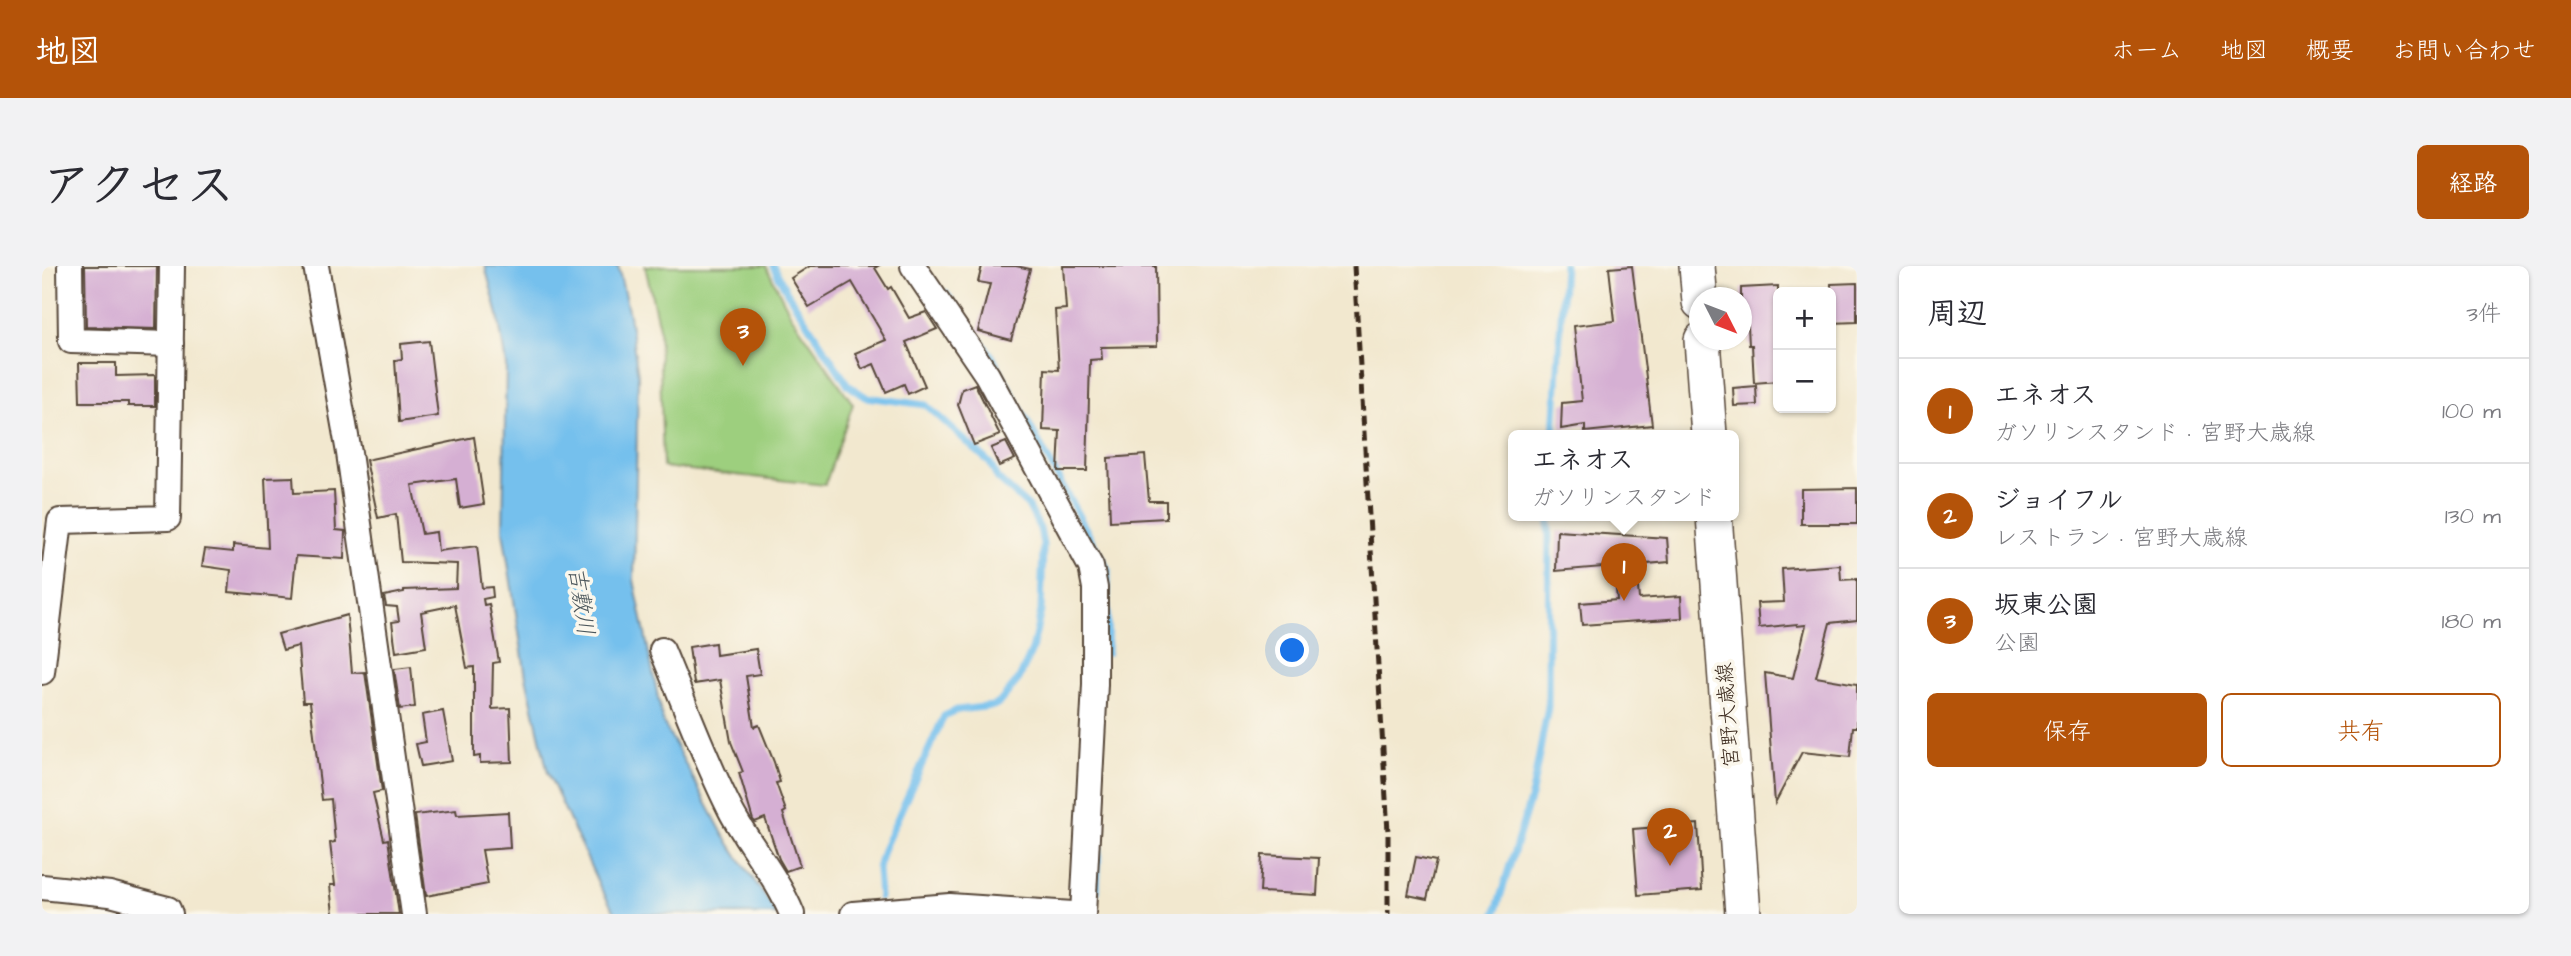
<!DOCTYPE html>
<html lang="ja">
<meta charset="utf-8">
<style>
:root{--surface:#fff;--page:#f2f2f3;--text:#2b2b33;--muted:#7c7c81;--line:#e1e1e2;--accent:#b45309}
body{margin:0;font-family:"Architects Daughter","Klee One",sans-serif;background:var(--page);color:var(--text)}
.controls{position:absolute;right:21px;top:21px;display:grid;overflow:hidden;border-radius:10px;box-shadow:0 2px 5px #0004}
.controls button{width:63px;height:63px;display:grid;place-items:center;padding:0;border:0;border-bottom:2px solid var(--line);background:var(--surface);color:var(--text);font:35px sans-serif}
.compass{position:absolute;left:1647px;top:21px;width:63px;height:63px;border-radius:50%;background:var(--surface);box-shadow:0 2px 5px #0004;rotate:132deg}
.you{position:absolute;left:1251px;top:385px;width:24px;height:24px;margin:-18px;border:5px solid #fff;border-radius:50%;background:#1a73e8;box-shadow:0 0 0 10px #1a73e833}
.badge{display:grid;place-items:center;width:46px;height:46px;border-radius:50%;background:var(--accent);color:#fff;font-size:23px;font-weight:700}
.pin{position:absolute;translate:-50% -58px;filter:drop-shadow(0 2px 4px #0008)}
.pin::after{content:'';position:absolute;top:37px;width:24px;height:21px;background:inherit;clip-path:polygon(0 0,100% 0,50% 100%)}
.popup{position:absolute;left:1466px;top:164px;width:231px;height:91px;box-sizing:border-box;display:grid;place-content:center;border-radius:10px;background:var(--surface);filter:drop-shadow(0 2px 5px #0005);font-size:23px;white-space:nowrap;color:var(--muted)}
.popup b{font-size:26px;color:var(--text)}
.popup::after{content:'';position:absolute;left:50%;top:100%;margin-left:-14px;border:14px solid transparent;border-top-color:var(--surface)}
.list{margin:0;padding:0;list-style:none}
h2{display:flex;justify-content:space-between;align-items:center;height:91px;margin:0;padding:0 28px;font-size:30px}
h2 small{font-size:23px;font-weight:400;color:var(--muted)}
.list li{display:grid;grid-template-columns:46px 1fr auto;gap:21px;align-items:center;box-sizing:border-box;height:105px;padding:0 28px;border-top:2px solid var(--line)}
.list b{display:block;font-size:26px;white-space:nowrap}
.list p{margin:0;font-size:23px;white-space:nowrap;color:var(--muted)}
.list em{font-size:23px;font-style:normal;color:var(--muted)}
.actions{display:flex;gap:14px;padding:21px 28px}
.actions a{flex:1;padding:16px 0;border:2px solid var(--accent);border-radius:10px;text-align:center;font-size:24px;color:var(--accent)}
.actions .main{background:var(--accent);color:#fff}
.map{position:relative;flex:none;width:1815px;height:648px;overflow:hidden;border-radius:10px}
header{display:flex;align-items:center;gap:42px;box-sizing:border-box;height:98px;padding:0 35px;background:var(--accent);color:#fff}
header strong{font-size:33px}
nav{display:flex;gap:38px;margin-inline-start:auto;font-size:24px}
.intro{display:flex;align-items:center;justify-content:space-between;box-sizing:border-box;height:168px;padding:0 42px}
h1{margin:0;font-size:49px}
.button{padding:18px 32px;border-radius:10px;background:var(--accent);color:#fff;font-size:24px;font-weight:700}
main{display:flex;gap:42px;padding:0 42px}
aside{flex:1;background:var(--surface);border-radius:10px;box-shadow:0 2px 5px #0004}
.map>svg:first-child{display:block}
.green{fill:#9dcf7e;stroke:#6c7c4e;stroke-width:2}
.water{fill:#74c0ed;stroke:#587586;stroke-width:2}
.lines{fill:none;stroke-linecap:round;stroke-linejoin:round}
.stream{stroke:#74c0ed;stroke-width:7}
.building{fill:#d5afd3}
.street-casing{stroke:#564639;stroke-width:28}
.secondary-casing{stroke:#564639;stroke-width:38}
.street{stroke:#fff;stroke-width:24}
.secondary{stroke:#fff;stroke-width:35}
.rail{stroke:#3b2a1e;stroke-width:5;stroke-dasharray:10 5;stroke-linecap:butt}
.labels{text-anchor:middle;dominant-baseline:central;stroke-width:7;stroke-linejoin:round;paint-order:stroke}
.street-label{font-size:21px;fill:#3b2a1e;stroke:#fbf7ec}
.water-label{font-size:23px;font-style:italic;fill:#4c575c;stroke:#fbf7ec}
</style>
<header>
<strong>地図</strong>
<nav><a>ホーム</a><a>地図</a><a>概要</a><a>お問い合わせ</a></nav>
</header>
<div class="intro"><h1>アクセス</h1><a class="button">経路</a></div>
<main>
<div class="map">
<svg width="1815" height="648" viewBox="0 0 1815 648">
<rect width="100%" height="100%" fill="#fbf7ec"/>
<filter id="ink" filterUnits="userSpaceOnUse"><feTurbulence type="fractalNoise" baseFrequency=".0143" numOctaves="2"/><feDisplacementMap in="SourceGraphic" scale="14" xChannelSelector="R" yChannelSelector="G"/><feConvolveMatrix kernelMatrix="1 2 1 2 8 2 1 2 1" color-interpolation-filters="sRGB"/></filter>
<filter id="wash" filterUnits="userSpaceOnUse"><feTurbulence type="fractalNoise" baseFrequency=".00686" numOctaves="4" result="noise"/><feDisplacementMap in="SourceGraphic" scale="28" xChannelSelector="R" yChannelSelector="G"/><feGaussianBlur stdDeviation="1.57" result="paint"/><feColorMatrix in="noise" values="0 0 0 0 0 0 0 0 0 0 0 0 0 0 0 0 0 1.4 0 .05"/><feComposite in="paint" operator="in"/></filter>
<g filter="url(#wash)">
<rect width="100%" height="100%" fill="#f2e8cf"/>
<polygon class="green" points="603,0 724,0 749,49 811,138 783,219 621,201 617,62"/>
<polygon class="water" points="443,0 576,0 587,49 596,109 592,314 621,456 682,570 735,648 574,648 558,621 506,507 484,411 461,265 464,99 456,49"/>
<g class="lines">
<g class="stream">
<polyline points="731,0 745,26 806,119 824,131 884,139 948,197 955,212 987,241 998,263 1001,279 999,345 990,384 977,413 957,437 951,440 915,444 902,450 841,584 836,603 838,631"/>
<polyline points="904,27 950,90 1066,304 1065,387"/>
<polyline points="1512,169 1522,0"/>
<polyline points="1055,625 1058,560"/>
<polyline points="1453,648 1490,527 1506,441 1507,249"/>
</g>
</g>
<g id="blocks">
<g class="building">
<polygon points="43,0 115,0 114,63 44,61"/>
<polygon points="768,0 836,0 833,2 846,23 849,21 867,52 884,46 895,63 864,76 883,120 866,128 862,118 844,126 832,98 820,103 813,87 844,74 810,16 767,41 749,12"/>
<polygon points="940,0 974,0 988,3 969,74 936,65 948,18 936,16"/>
<polygon points="1021,0 1114,0 1115,80 1059,81 1060,93 1048,94 1045,205 1016,205 1018,165 1001,164 1003,103 1017,104 1013,44 1024,43"/>
<polygon points="1590,0 1610,159 1543,166 1543,159 1519,163 1520,137 1540,135 1532,60 1573,55 1567,2"/>
<polygon points="1815,17 1815,56 1789,57 1789,18"/>
<polygon points="1736,20 1736,115 1712,117 1710,79 1707,79 1706,60 1699,61 1699,22"/>
<polygon points="387,75 396,150 357,156 353,94 360,93 359,78"/>
<polygon points="37,97 74,97 74,110 113,109 113,140 86,140 86,136 38,136"/>
<polygon points="933,118 958,169 932,179 916,139 920,123"/>
<polygon points="1714,120 1715,139 1692,140 1691,122"/>
<polygon points="432,171 442,238 418,242 414,213 370,219 380,268 394,266 396,285 435,280 440,322 450,321 451,331 441,333 442,339 447,338 457,396 451,397 450,443 468,442 470,496 438,497 438,490 432,491 432,401 425,402 413,339 379,346 384,381 354,386 350,356 357,355 355,341 344,340 342,330 362,326 362,324 414,322 415,298 359,296 354,248 336,252 324,194"/>
<polygon points="964,176 973,193 957,200 949,182"/>
<polygon points="1103,189 1107,235 1124,235 1124,252 1068,255 1066,192"/>
<polygon points="251,211 252,227 292,225 294,264 303,265 302,293 254,290 250,332 187,326 189,304 160,300 163,283 191,286 191,279 226,282 223,212"/>
<polygon points="1815,222 1815,258 1759,258 1759,223"/>
<polygon points="1515,265 1625,272 1627,296 1594,299 1597,333 1639,330 1640,352 1540,359 1538,337 1575,334 1572,300 1514,305"/>
<polygon points="1798,299 1799,314 1815,313 1815,354 1788,357 1774,411 1815,418 1815,461 1811,461 1808,491 1760,486 1733,537 1723,407 1751,412 1764,359 1755,360 1755,358 1717,362 1715,337 1742,336 1740,303"/>
<polygon points="305,349 310,407 323,406 340,525 331,527 342,574 346,573 357,648 291,648 288,619 293,619 288,577 293,576 289,533 280,534 268,436 261,436 256,380 241,384 236,368"/>
<polygon points="673,377 674,389 714,383 718,408 704,410 712,461 717,459 732,496 738,516 734,517 744,545 741,547 758,600 744,605 737,593 723,552 713,556 711,554 697,507 701,506 689,476 678,414 652,418 647,381"/>
<polygon points="369,401 373,441 358,443 352,403"/>
<polygon points="401,445 410,495 379,500 374,478 384,476 380,449"/>
<polygon points="414,544 415,549 466,546 468,582 440,584 446,618 384,630 373,549"/>
<polygon points="1656,558 1660,624 1596,629 1591,563"/>
<polygon points="1220,589 1277,592 1275,629 1218,626"/>
<polygon points="1374,591 1394,595 1385,633 1366,629"/>
</g>
</g>
</g>
<g filter="url(#ink)">
<use href="#blocks" fill-opacity="0" stroke="#564639" stroke-width="2"/>
<g class="lines">
<defs>
<g id="street">
<polyline points="28,0 29,75 129,78"/>
<polyline points="274,0 307,187 372,648"/>
<polyline points="871,0 945,109 1049,301 1053,322 1053,418 1041,648"/>
<path d="M620,384C642,436 664,497 690,547C709,582 735,611 750,648"/>
<polyline points="0,406 18,255 126,252 130,0"/>
<polyline points="0,621 68,628 126,643 128,648"/>
<polyline points="811,648 908,640 1031,648"/>
</g>
<g id="secondary">
<polyline points="1655,0 1658,36"/>
<polyline points="1660,74 1667,169"/>
<polyline points="1672,249 1701,648"/>
</g>
</defs>
<use href="#street" class="street-casing"/>
<use href="#secondary" class="secondary-casing"/>
<use href="#street" class="street"/>
<use href="#secondary" class="secondary"/>
<polyline class="rail" points="1312,0 1346,566 1346,648"/>
</g>
</g>
<g class="labels">
<g class="street-label">
<text transform="translate(1686 449) rotate(-94)">宮野大歳線</text>
</g>
<g class="water-label">
<text transform="translate(539 335) rotate(82)">吉敷川</text>
</g>
</g>
</svg>
<div class="controls">
<button>+</button>
<button>−</button>
</div>
<svg class="compass" viewBox="-18 -18 36 36"><path d="M0-13l5 13h-10z" fill="#e53935"/><path d="M0 13l5-13h-10z" fill="#7c7c81"/></svg>
<div class="you"></div>
<div class="pin badge" style="left:1582px;top:335px">1</div>
<div class="popup"><b>エネオス</b>ガソリンスタンド</div>
<div class="pin badge" style="left:1628px;top:600px">2</div>
<div class="pin badge" style="left:701px;top:100px">3</div>
</div>
<aside>
<h2>周辺<small>3件</small></h2>
<ul class="list">
<li><span class="badge">1</span><div><b>エネオス</b><p>ガソリンスタンド · 宮野大歳線</p></div><em>100 m</em></li>
<li><span class="badge">2</span><div><b>ジョイフル</b><p>レストラン · 宮野大歳線</p></div><em>130 m</em></li>
<li><span class="badge">3</span><div><b>坂東公園</b><p>公園</p></div><em>180 m</em></li>
</ul>
<div class="actions"><a class="main">保存</a><a>共有</a></div>
</aside>
</main>
